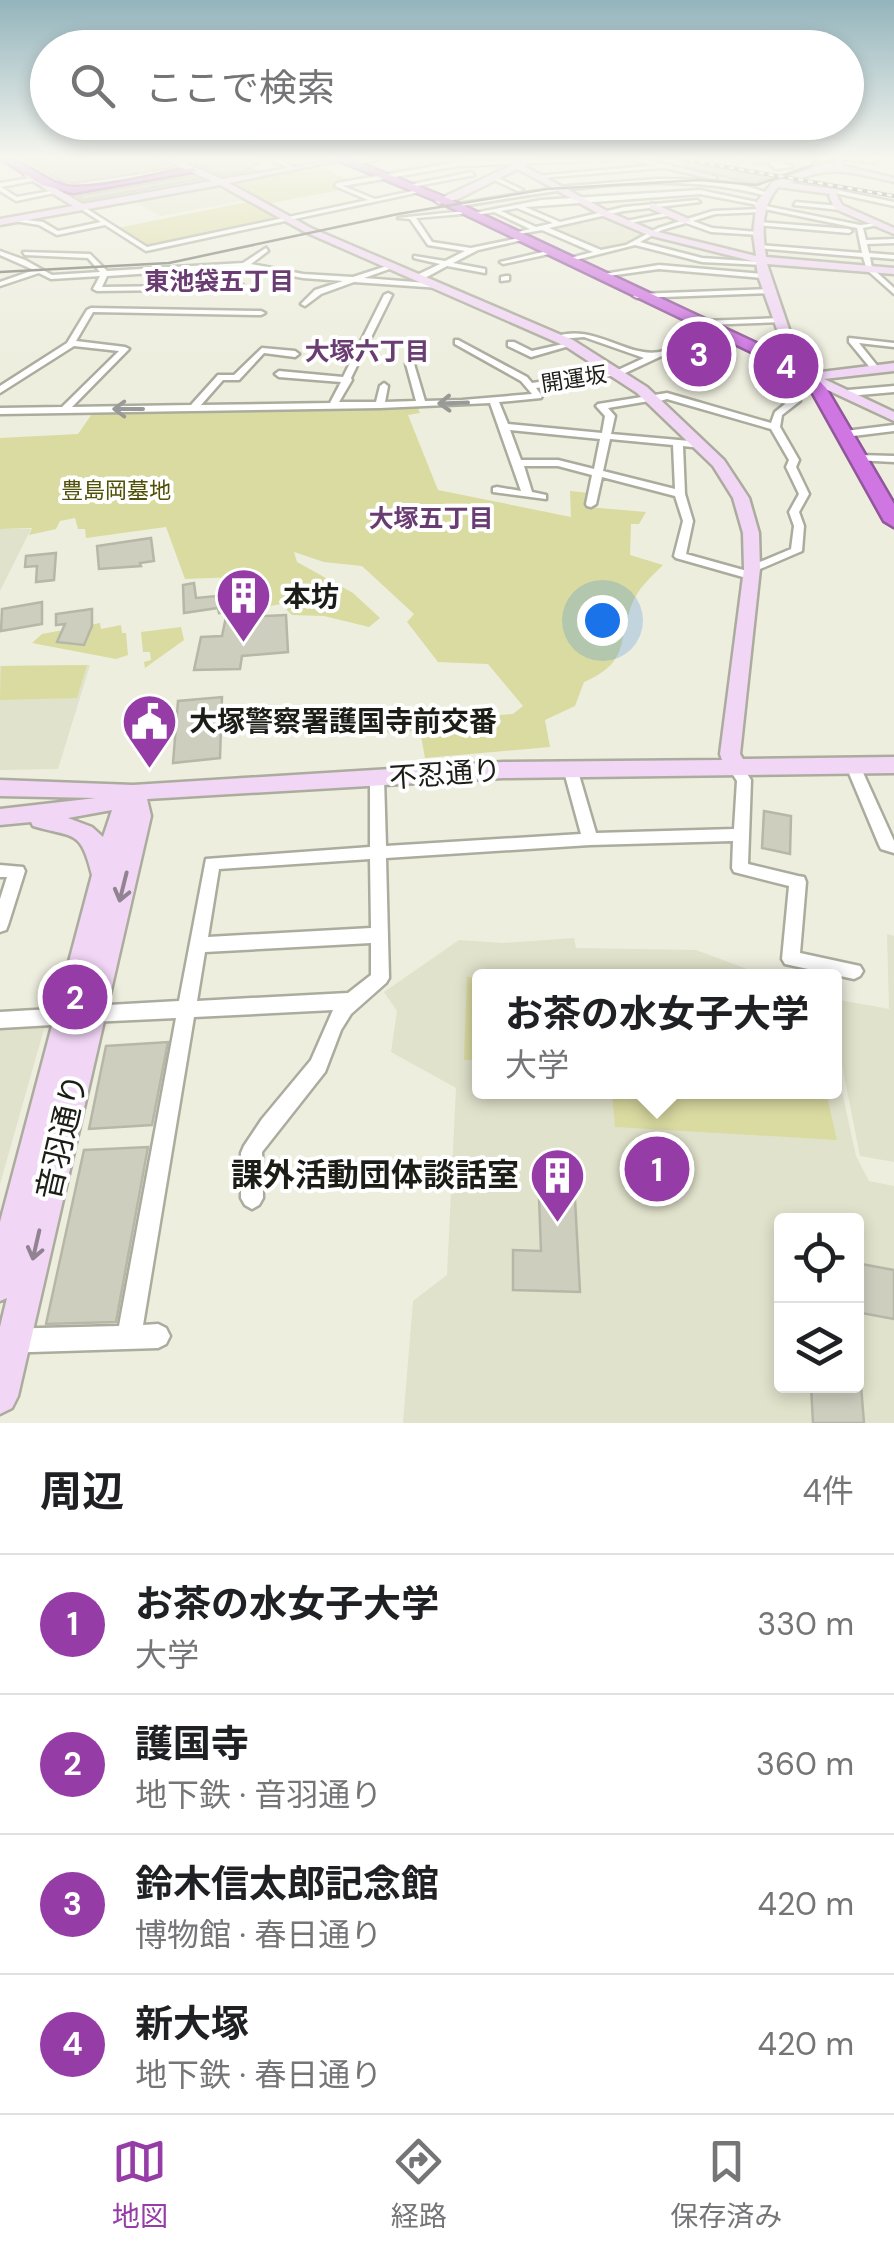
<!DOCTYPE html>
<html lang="ja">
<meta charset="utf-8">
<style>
:root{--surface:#fff;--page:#f2f2f2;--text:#202124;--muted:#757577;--line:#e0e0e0;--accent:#953ca7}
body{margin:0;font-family:"DM Sans","Noto Sans JP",sans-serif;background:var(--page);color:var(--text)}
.controls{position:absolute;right:30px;bottom:30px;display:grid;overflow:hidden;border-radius:10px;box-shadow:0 5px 15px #0003}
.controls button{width:90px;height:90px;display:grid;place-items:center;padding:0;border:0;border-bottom:2px solid var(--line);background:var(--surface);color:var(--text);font:50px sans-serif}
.you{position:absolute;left:602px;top:620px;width:35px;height:35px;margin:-25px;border:8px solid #fff;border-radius:50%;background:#1a73e8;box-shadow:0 0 0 15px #1a73e833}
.badge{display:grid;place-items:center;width:65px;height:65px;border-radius:50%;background:var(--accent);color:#fff;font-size:32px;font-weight:700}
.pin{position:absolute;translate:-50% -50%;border:5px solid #fff;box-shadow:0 2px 10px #0006}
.popup{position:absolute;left:472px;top:969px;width:370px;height:130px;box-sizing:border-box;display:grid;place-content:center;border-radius:10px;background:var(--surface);filter:drop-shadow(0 2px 8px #0005);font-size:32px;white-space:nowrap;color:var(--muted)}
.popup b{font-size:38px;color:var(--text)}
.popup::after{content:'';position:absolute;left:50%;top:100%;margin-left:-20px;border:20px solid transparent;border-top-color:var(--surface)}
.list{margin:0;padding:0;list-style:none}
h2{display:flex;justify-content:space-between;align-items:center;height:130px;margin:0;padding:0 40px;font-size:42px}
h2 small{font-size:32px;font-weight:400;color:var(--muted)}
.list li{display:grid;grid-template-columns:65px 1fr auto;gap:30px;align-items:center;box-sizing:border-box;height:140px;padding:0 40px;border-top:2px solid var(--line)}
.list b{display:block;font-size:38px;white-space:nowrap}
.list p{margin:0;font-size:32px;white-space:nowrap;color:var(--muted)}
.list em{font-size:32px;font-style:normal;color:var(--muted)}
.icon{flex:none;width:55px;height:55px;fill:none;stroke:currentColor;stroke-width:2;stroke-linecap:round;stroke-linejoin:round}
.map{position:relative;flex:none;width:894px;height:1423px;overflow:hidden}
.search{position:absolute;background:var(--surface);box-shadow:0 5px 15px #0003;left:30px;right:30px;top:30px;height:110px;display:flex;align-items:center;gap:25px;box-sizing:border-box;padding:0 35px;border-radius:55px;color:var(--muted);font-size:38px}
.sheet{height:690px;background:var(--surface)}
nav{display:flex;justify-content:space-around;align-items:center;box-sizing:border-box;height:140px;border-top:2px solid var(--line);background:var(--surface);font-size:28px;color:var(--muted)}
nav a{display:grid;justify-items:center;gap:5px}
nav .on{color:var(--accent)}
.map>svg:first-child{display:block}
.built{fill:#e1e2cb;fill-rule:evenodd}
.green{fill:#dadba1}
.building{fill:#cecebf;stroke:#b7b7a8;stroke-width:2.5}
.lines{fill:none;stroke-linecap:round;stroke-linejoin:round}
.street-casing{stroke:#abac9d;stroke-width:5}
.secondary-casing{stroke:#abac9d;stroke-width:5}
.highway-casing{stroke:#90579b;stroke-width:5}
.street{fill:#fff;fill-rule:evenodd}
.secondary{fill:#f1d6f6;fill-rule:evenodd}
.highway{fill:#cf76e2;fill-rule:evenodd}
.tram{stroke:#6c6d63;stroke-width:2.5}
.rail-casing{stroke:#6c6d63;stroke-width:4}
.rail{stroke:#fff;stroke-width:2.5;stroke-dasharray:5;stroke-linecap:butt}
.oneway{stroke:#999997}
.oneway2{stroke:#918392}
.labels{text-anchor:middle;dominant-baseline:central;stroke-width:8;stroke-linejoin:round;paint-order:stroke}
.far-street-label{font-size:22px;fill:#1c1d17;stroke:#fff}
.far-park-label{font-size:22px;fill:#515007;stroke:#fff}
.far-neighbourhood-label{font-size:25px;font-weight:bold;fill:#693d72;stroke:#fff}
.poi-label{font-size:28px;font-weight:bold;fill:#1c1d17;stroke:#fff;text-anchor:start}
.street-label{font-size:28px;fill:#1c1d17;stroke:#fff}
.near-street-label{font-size:32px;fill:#1c1d17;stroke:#fff}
.near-poi-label{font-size:32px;font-weight:bold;fill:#1c1d17;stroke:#fff;text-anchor:end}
</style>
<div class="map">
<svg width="894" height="1423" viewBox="0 0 894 1423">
<rect width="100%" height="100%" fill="#edeede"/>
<g class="built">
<polygon points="216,185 245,200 160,216 131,200"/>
<polygon points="602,216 645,234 627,245 602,250 550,230"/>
<polygon points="0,529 31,529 0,591"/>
<polygon points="90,665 58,769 0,770 0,666"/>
<polygon points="887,934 894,936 894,1162 860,1156 835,1030 834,999 889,1009"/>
<path d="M574,938L576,948L696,950L766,976H480V1092H834L835,1059L856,1156L869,1181L894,1186V1423H403L413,1301L447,1275L456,1088L391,1052L397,1011L384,992L459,940L503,943ZM782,1220H856V1386H782Z"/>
<polygon points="46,1022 0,1184 0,1024"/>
</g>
<g class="green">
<polygon points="317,166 347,179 333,182 336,184 332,186 341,190 267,204 229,183"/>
<polygon points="248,202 279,219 152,247 117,228"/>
<path d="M417,406L420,413L408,415L438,490L571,517L570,491L589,493L588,507L646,512L639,524H631L630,555L663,565C652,576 638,588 632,604C617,643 630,662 584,682L575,706L545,720L550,747L425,758L420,731L374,733L371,723L513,714L523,706L488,664L438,662L407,622L414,614L362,566L324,562L294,552L297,562L353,593L380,618L369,627L324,616L292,615L281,604L243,611L236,577L185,579L166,527L86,538L85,529H78L75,518L60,521L56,529L29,535L32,528L0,529V438L78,434L94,411Z"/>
<polygon points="100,623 101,629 121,625 122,633 126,633 128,655 116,659 32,643 42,634"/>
<polygon points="181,627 184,640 145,668 144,662 151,660 150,652 143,652 141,632"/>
<polygon points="87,665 77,698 0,700 1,666"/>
<polygon points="467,977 479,978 479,1060 464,1060"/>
<polygon points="612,1092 826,1092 837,1140 615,1127"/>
</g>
<g class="building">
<polygon points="25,159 152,160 173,168 74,183 61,181"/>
<polygon points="185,159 258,159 259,164 246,167 254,170 222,175"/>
<polygon points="690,163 735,171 771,177 752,184 685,166"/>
<polygon points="191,176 199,179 84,200 77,196"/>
<polygon points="151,538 154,561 140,563 141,566 99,569 97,546"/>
<polygon points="56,553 54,580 36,582 37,566 25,567 26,556"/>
<polygon points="194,583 196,598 238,594 242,617 286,615 288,652 242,656 240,669 194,670 201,637 222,636 227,612 219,613 218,608 184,613 183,585"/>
<polygon points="42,602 42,624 1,631 2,609"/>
<polygon points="92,609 92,626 84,645 57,642 65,624 56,625 56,614"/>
<polygon points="222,697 220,758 173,763 178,701"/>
<polygon points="764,811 791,816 790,854 762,848"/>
<polygon points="168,1042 152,1125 89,1129 106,1046"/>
<polygon points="148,1147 116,1322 46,1324 84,1150"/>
<polygon points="539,1197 575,1199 580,1292 513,1290 513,1250 541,1251"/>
<polygon points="856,1263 894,1270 894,1319 856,1312"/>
<polygon points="811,1386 861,1386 864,1423 813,1423"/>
</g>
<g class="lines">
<defs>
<g id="street">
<polygon points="270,159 277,159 296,168 291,169"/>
<polygon points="367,159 379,159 352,166 349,164"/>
<polygon points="560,159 630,159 458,166 343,186 375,199 417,190 420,192 146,251 105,225 57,235 39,225 8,220 11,218 43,222 58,231 101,222 79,208 81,205 147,247 368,200 335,186 337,183 458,162"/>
<polygon points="813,159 819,159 819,160 816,162"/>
<polygon points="839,159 876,159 879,161 876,163"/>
<polygon points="775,161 792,166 793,167 775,169 769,163"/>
<polygon points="670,164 672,167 540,178 537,176"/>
<polygon points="472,172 474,175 407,188 404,186"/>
<polygon points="36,177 38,180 1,187 17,197 56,190 59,192 16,201 0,191 0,183"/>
<polygon points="492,177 496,177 523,190 518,191 492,179"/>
<path d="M657,179C695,179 734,179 770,194L767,196C665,168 557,191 455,207L452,205L569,186Z"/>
<path d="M700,190L761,203L758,205L700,194L525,207L560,222L624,207L697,200L700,202L624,211L549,228L601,250L626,245L658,228L713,211L760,209L762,212L715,214L693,221L712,228L758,232L760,235L711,232L686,223L662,230L640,242L702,258L761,262L763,265L702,262L635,245L568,262L566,259L593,252L542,230L514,235V233L530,229L494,212L472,216L469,214L541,200ZM517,208L553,223L536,227L501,211Z"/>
<polygon points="837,190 894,202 894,206 835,193"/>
<polygon points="796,202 840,206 843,208 840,210 794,205"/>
<polygon points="761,205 860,225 878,223 878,225 863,228 866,240 894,239 894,243 867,244 869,253 894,255 894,259 870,257 872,268 894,288 894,294 867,270 863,257 756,248 758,245 862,253 857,228 759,208"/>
<polygon points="464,211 462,214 416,218 432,242 471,248 524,237 527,239 478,250 453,263 485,269 485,273 447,266 423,279 417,279 417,275 440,264 414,258 414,256 445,261 465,251 428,245 410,219 398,218"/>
<polygon points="670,212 672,215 625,224 622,222"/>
<polygon points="759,222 849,229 852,231 849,233 757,225"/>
<polygon points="266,248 268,251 251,264 303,274 353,277 393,264 395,267 364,278 440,284 444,286 440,288 354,282 321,294 305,306 301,304 315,290 343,281 303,278 245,267 107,276 102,287 243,285 244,287 240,289 97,291 93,289 100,276 51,279 39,273 0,286 0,282 34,270 0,255 0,251 25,260 52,275 100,272 88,258 25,255 23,252 90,254 107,271 243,263"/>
<polygon points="547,251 549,254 503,264 500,262"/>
<polygon points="659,265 763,274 767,276 763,278 659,269 601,277 597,275"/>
<polygon points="506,276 509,276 509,280 501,281 501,277"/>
<polygon points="770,289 773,289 773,293 637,298 633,296 637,294"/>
<path d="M388,293L392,295L351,378L352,380L339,402H376L380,386L384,383L388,386L385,402L416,401L406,364L410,361L414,364L425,401L462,400L532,394L521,381L455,344V340H458L527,377L532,383L618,370L644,358L584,337L558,339L554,337C596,322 628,361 664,351L668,353L623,374L536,388L542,396L541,398L499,402L508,424L602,433L605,416L596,406L598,404L667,393L771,423L775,412L790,400L789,385L818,381V385L797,389L800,401L782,415L780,427L799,460L796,467L809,494L799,512L804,526L802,551L753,572L756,575L750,579L676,558L674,556L683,521L675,496L602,477L596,504L591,507L587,506L586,504L592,475L558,466H524L532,492L546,495V499L493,492V488L497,487L521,491L490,403L380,408L0,414V408L62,407L119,351L74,346L0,393V386L67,343L87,310L91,308L261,311L265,313L261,315L93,312L76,341L125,347L129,349L72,407L191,405L218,375H234L262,348L295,351L299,354L295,357L264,353L239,380H223L201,405L330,403L341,382L279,377L275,374L279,371L343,377L384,295ZM667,399L771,429L789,460L786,467L799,494L789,512L794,526L791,549L748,567L747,571L686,554L693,521L685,494L683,446L701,448L706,445L701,442L611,434L615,416L608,408L649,401L653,403ZM510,430L600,439L594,469L558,460H521ZM610,439L673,445L675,489L603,471Z"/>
<polygon points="781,318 785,320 784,322 702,325 698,323 702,321"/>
<polygon points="849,338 894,343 894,347 859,343 879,368 875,371 872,370 849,342"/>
<polygon points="508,342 514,342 532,351 572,342 576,344 531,357 508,346"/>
<polygon points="894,386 894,392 848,396 844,393 848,390"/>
<polygon points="894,425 894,431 845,437 840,434 845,431"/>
<polygon points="859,455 894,456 894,462 855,460 854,458"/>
<polygon points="853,761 858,762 860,766 894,841 894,853 881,849 879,845 846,766 848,762"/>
<path d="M735,762L740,763L751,780L748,864L798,876L804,877L806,882L800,953L860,966L863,971L860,976L854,979L785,964L782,959L789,886L734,872L732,868L733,841L590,845L386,858L389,978L386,983L351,1014L341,1030L325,1072L262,1152L263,1198L259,1205L252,1209L245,1205L241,1198V1153L244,1146L262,1119L311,1060L333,1010L194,1017L143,1325L158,1324L166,1328L170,1336L166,1344L158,1348L0,1353V1329L119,1326L176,1018L91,1022L85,1020L82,1014L85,1008L91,1006L179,1001L206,859L370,847V778L372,774H382L384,778L386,846L581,834L563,768L565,764H575L577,768L596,833L734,829L737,781L728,767L730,763ZM370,859L371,928L208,937L219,869ZM371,943V975L348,993L197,1001L205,952Z"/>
<polygon points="0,865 23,867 25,871 8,925 6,930 0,932 0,899 7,877 0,877"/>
<polygon points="69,1008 75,1010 78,1016 75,1022 69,1024 0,1028 0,1012"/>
</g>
<g id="secondary">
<path d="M163,159H175L222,179L345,159L229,183L311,228L573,340L647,387L724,460L749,498L759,533L760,569L740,754L743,759L894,757V773L503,778L147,799L151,816L18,1396L12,1408L0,1414V1327L7,1298L0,1301V1222L92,875C81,829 74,838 33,826L31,822L0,825V809L96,798L0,796V780L133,785L503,762L722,760L720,754L744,569L743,533L733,498L713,466L637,393L565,346L305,232L220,185L0,225V219L73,206L24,176L27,172L83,204L212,181ZM112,810L103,837L92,827L68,818Z"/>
<path d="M525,159L532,161L524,166L609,212L654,231L756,256L753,234L756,208L754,205L773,182L827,163L836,164L835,159H843V166L894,178V182C853,173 830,163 790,183L840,190L836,194L842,205L894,228V234L835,209L829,196L831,194L778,187C761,208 762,229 766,257L894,268V274L767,264L790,332L813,373L894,363V371L824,379L894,412V421L804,379L778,332L758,276L756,262L648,235L603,216L518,169L458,199L439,204L435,201Z"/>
<polygon points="625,159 642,159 717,177 713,179"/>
<polygon points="741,159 763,159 764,161 760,163"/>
<polygon points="652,203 689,219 691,221 683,223 649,208"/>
</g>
<g id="highway">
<path d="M1,159C28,159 46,186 74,187C112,187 155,174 192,168L197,171L73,193L42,185Z"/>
<polygon points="335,159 350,159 447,198 805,366 826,388 894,504 894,527 884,521 811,390 793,372 439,202"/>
</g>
</defs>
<use href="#street" class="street-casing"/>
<use href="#secondary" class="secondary-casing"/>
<use href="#highway" class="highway-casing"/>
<use href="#street" class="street"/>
<use href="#secondary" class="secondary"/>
<use href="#highway" class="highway"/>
<polyline class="tram" points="0,272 169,263 398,214 547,189 700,180 757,185 812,165 815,159"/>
<defs>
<polyline id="rail" points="680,159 894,196"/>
</defs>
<use href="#rail" class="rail-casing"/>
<use href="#rail" class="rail"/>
</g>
<defs><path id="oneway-shaft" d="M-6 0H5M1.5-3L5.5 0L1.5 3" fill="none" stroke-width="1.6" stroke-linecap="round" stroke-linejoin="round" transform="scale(2.5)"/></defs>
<g class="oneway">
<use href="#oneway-shaft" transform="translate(453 403) rotate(178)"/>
<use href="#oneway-shaft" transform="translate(128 409) rotate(180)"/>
</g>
<g class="oneway2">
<use href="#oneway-shaft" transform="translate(123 887) rotate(104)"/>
<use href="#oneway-shaft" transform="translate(36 1245) rotate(103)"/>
</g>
<linearGradient id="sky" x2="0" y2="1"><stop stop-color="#93b4bc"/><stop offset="0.44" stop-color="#f7f7f0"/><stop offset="1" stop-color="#f7f7f0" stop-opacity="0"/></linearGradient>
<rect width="894" height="359" fill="url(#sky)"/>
<defs>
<symbol id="building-pin" viewBox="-11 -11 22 30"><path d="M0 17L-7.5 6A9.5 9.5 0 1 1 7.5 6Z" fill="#953ca7" stroke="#fff"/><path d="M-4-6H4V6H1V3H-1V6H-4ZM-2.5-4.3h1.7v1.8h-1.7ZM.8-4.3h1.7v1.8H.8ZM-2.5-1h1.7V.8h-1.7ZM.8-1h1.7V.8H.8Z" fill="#fff"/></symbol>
<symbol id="civic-pin" viewBox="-11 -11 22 30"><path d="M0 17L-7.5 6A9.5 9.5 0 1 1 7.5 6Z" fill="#953ca7" stroke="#fff"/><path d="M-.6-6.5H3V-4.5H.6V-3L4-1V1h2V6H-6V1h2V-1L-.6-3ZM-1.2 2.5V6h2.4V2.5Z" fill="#fff"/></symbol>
</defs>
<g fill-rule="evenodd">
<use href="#building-pin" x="212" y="564" width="63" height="86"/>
<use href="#civic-pin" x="118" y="690" width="63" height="86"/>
<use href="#building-pin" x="526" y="1144" width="63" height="86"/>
</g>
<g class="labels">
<g class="far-street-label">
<text transform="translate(574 379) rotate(-9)">開運坂</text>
</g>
<g class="far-park-label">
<text x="116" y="490">豊島岡墓地</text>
</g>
<g class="far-neighbourhood-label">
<text x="219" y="281">東池袋五丁目</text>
<text x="367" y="351">大塚六丁目</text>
<text x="431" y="518">大塚五丁目</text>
</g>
<g class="poi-label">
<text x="283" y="596">本坊</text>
<text x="189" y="721">大塚警察署護国寺前交番</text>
</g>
<g class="street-label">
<text transform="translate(445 774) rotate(-4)">不忍通り</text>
</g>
<g class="near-street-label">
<text transform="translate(62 1137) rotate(-77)">音羽通り</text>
</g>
<g class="near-poi-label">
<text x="519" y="1175">課外活動団体談話室</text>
</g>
</g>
</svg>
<div class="controls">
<button><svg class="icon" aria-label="locate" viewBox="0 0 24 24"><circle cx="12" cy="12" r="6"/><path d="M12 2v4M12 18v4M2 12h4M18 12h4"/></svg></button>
<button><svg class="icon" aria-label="layers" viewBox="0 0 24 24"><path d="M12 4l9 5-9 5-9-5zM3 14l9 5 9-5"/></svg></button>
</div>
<div class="you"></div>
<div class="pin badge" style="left:657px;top:1169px">1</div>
<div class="popup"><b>お茶の水女子大学</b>大学</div>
<div class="pin badge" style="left:75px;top:997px">2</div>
<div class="pin badge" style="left:699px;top:354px">3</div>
<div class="pin badge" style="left:786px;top:366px">4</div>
<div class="search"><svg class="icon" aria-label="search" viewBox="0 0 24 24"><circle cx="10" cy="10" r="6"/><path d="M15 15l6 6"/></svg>ここで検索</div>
</div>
<section class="sheet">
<h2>周辺<small>4件</small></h2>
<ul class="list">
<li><span class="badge">1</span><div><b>お茶の水女子大学</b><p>大学</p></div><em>330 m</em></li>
<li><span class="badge">2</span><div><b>護国寺</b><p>地下鉄 · 音羽通り</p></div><em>360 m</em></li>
<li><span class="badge">3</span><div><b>鈴木信太郎記念館</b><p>博物館 · 春日通り</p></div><em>420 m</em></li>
<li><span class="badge">4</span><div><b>新大塚</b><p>地下鉄 · 春日通り</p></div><em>420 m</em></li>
</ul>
</section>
<nav>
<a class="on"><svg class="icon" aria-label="map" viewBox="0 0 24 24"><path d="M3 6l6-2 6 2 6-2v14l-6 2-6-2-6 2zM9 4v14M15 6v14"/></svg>地図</a>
<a><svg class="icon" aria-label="directions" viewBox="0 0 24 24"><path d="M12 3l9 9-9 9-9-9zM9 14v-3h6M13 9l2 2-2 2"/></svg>経路</a>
<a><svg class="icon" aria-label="saved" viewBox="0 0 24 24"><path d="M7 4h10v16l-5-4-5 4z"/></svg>保存済み</a>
</nav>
